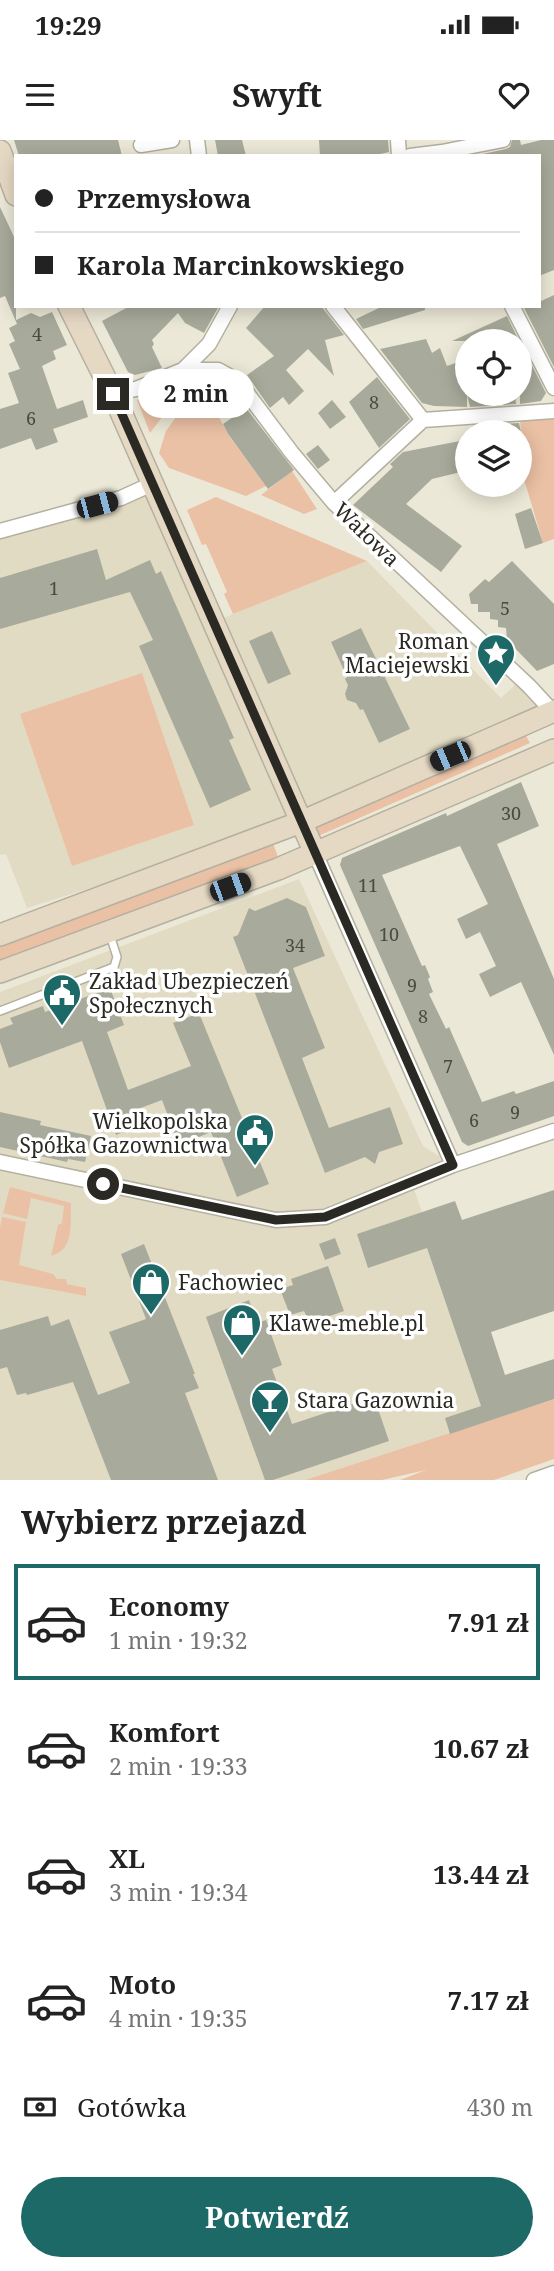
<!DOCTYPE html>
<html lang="pl">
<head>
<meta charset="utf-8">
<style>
  :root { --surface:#fff; --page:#f2f2f2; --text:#222; --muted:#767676; --line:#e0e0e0; --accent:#1c6967 }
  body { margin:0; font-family:"Noto Serif",serif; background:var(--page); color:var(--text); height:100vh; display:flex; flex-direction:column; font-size:26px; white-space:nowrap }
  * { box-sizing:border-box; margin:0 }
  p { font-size:23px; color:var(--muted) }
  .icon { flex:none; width:38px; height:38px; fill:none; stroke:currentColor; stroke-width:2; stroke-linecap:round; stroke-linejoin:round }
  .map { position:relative; height:1340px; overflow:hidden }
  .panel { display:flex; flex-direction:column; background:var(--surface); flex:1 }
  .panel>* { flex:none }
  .hud { position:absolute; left:14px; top:14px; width:527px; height:154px; border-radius:0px; box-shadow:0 4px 18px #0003; display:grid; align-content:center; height:154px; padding:0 21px; background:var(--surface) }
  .fabs { position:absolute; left:455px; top:189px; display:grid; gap:14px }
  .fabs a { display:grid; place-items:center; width:77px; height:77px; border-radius:50%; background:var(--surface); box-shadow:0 4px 18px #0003; font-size:35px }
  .end { position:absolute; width:32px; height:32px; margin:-16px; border:9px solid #2a2923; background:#fff; box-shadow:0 0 0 4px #fff }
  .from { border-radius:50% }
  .bubble { position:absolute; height:49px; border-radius:24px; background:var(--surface); box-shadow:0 4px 18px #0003; font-size:23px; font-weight:700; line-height:49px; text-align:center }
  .car { position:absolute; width:21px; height:42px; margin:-21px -10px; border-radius:9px; box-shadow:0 0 5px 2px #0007; background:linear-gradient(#222 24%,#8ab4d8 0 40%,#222 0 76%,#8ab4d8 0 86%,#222 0) }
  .hud b { display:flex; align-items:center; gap:24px; height:66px; font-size:26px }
  .hud b+b { border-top:2px solid var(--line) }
  .hud i { width:18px; height:18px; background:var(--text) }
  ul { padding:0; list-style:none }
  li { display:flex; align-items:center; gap:21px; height:116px; margin:0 14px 10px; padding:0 7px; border:4px solid transparent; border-radius:0px }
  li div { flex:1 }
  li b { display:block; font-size:26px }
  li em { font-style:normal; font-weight:700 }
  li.selected { border-color:var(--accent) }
  li>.icon { width:63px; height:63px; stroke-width:1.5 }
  h2 { padding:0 21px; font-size:32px; line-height:84px }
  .pay { display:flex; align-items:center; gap:18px; height:77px; padding:0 21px; font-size:26px }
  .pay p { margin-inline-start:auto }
  .button { display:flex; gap:14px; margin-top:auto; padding:14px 21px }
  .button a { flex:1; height:80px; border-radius:42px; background:var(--accent); color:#fff; font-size:28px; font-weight:700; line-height:80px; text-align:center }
  .status { display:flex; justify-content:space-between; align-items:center; height:49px; padding:0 35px; background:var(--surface); direction:ltr }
  .status svg { height:19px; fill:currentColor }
  header { display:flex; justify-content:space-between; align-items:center; height:91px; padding:0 21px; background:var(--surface); font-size:32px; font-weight:700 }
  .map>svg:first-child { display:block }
  .built { fill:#e2dbc4 }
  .green { fill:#ebc1a5 }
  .building { fill:#a8ab9b }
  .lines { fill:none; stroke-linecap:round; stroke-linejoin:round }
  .lane-casing { stroke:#b4b0a0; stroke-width:10 }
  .street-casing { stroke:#b4b0a0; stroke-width:17 }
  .secondary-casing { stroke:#b4b0a0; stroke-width:24 }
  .lane { stroke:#fff; stroke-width:7 }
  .street { stroke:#fff; stroke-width:14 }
  .secondary { stroke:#e6d9c4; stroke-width:21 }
  .route { stroke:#2a2923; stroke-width:9 }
  .labels { text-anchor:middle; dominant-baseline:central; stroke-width:7; stroke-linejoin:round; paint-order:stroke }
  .number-label { font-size:18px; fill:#4a4a41 }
  .street-label { font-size:21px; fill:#2a2923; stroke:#fff }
  .poi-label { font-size:21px; fill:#2a2923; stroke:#fff; text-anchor:start }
</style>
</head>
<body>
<div class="status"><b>19:29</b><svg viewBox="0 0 49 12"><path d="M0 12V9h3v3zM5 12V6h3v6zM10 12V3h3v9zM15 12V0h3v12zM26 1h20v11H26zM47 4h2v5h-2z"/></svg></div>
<header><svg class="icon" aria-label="menu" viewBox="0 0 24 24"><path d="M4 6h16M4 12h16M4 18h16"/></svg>Swyft<svg class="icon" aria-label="heart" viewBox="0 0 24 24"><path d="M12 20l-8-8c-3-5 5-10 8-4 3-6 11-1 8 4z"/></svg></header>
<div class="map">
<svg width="554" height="1340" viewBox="0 0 554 1340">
  <rect width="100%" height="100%" fill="#ece8d7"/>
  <!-- built -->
  <path class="built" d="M152,344L213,482L367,421L501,558L518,542L553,572L301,682L27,768L6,714L0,715V390Z
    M299,739L423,1006L453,1025L412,1043L422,1072L416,1075L486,1281L305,1340H0V852Z"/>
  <!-- green -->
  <path class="green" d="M202,241L208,245L214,268L229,296L266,346L246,356L169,328L159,313L166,291Z
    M185,247L150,293L137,260L139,259Z
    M554,271V399L543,403L521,329L520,308L523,307L519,272Z
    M292,331L317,369L304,374L261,355Z
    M216,357L367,421L233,474L224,454L227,452L206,404L202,405L187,370Z
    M142,533L194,685L72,726L20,574Z
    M515,576L530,603L316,697L305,670Z
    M273,703L279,720L0,823V804Z
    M10,1047L71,1063C70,1083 75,1110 51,1116L58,1085L62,1083L64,1066L31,1058L27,1079L3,1073Z
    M2,1077L26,1082L19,1125L53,1134L57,1139H66L67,1144L86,1148V1156L0,1140V1088Z
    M554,1259V1319L494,1340H400L426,1330L382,1340H305Z"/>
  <!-- building -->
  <path class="building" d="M14,0H118L122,16H19Z
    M215,0H242L246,16H218Z
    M319,0H388L389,12L372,16H320Z
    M512,0H520L521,5L541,0H554V130L539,136V16H473L506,9L510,7Z
    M0,67L16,101V180L31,173L40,177L52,172L67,205L53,211L56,219L42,226L57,269L83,260L88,277L53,289L58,302L36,310L31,298L0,309V269L19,263L8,233L20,229L9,204L15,201L9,188L17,184L5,156L0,158Z
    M554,155V227L524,168L539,166V162Z
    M130,166H219L204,193L185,183L178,173L152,200L154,204L152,207L162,228L135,235L128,232L102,181Z
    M265,166H321L344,195L325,200L334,236L308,209L286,230L304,251L289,265L283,257L270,268L247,235L274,216L246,188Z
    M383,166H425V170L363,189L356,179Z
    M507,176L519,201H452Z
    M426,199L432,213L440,208L447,226L467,219V267L434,266L422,263L380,209Z
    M520,202L546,253L541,261L520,264Z
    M377,237L410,279L379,308L349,262Z
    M467,254H515L516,264L470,267Z
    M332,260L346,277L330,289L318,273Z
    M246,268L294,330L268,349L228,294L223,284Z
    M519,283L521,292H473L472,286Z
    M460,301L465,331L432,339L406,364L462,406L441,432L353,365L393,327L390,324L403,312Z
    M318,305L330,320L318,329L306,314Z
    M531,368L543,403L525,409L515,374Z
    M97,409L106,440L150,420L156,434L161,431L234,598L229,600L251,650L210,668L139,506L153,500L130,452L0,489V438Z
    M512,421L554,464V524L537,531L507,500L506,488L498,487V480L490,479V472H478V464H471L469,454L485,439L489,442Z
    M361,488L410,589L379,603L363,569L360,570L356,563L347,560L345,554L348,545L345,539L347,537L331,502Z
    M272,491L291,534L268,544L249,501Z
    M521,642L539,686L497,704L554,839V915L521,842L490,857L479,834L496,826L480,792L466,799L457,779L488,764L460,706L382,735L422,826L425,825L430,837L428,839L433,852L429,854L446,889L449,887L482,962L514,951L516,954L554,941V976L468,1006L462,1002L340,725L342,718L446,673L447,676Z
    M287,758L306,767L325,816L293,828L325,908L302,918L329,988L390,967L403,1004L379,1012L375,1024L365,1017L325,1033L233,797L238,795L249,768L255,771Z
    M110,848L124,885L107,892L128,950L191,926L173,883L199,873L269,1044L237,1057L211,992L179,1005L162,960L130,972L136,987L116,995L82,901L9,928L0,902V889L13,884L10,878L43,866L45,872Z
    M0,972L41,981L40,985L91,996L85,1022L68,1019L67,1022L0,1007Z
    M554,1050V1171L491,1192L505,1235L554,1219V1259L450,1294L445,1278L481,1266L427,1108L368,1128L357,1094L455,1061L462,1080Z
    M335,1098L341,1114L325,1120L319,1104Z
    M144,1104L195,1234H193L199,1248L185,1253L218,1340H111L73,1242L27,1255L26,1253L17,1255L7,1227L0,1229V1190L48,1176L51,1186L69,1179L98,1255L130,1243L109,1192L146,1179L121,1114Z
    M328,1126L344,1171L310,1183L304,1171L290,1175L280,1149L293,1145L291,1139Z
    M249,1160L257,1183L266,1180L282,1225L272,1229L292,1284L374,1257L389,1301L273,1340H265L206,1177Z"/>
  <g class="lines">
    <defs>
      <path id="lane" d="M0,871L114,827L117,817L110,795"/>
      <path id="street" d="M197,0L199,16
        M398,0L399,16
        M141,5L172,0
        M410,16L442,12L503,0
        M333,166L423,280
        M512,166L554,248
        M183,230L209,204L230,166
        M113,254L136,249L183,230H218L238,241L292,313L334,363L529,546L553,572
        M334,363L423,280L554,271
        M0,391L121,358L152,344
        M315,713L453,1025
        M0,1022L276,1080L325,1077L453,1025L554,991
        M534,1340L554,1333"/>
      <path id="secondary" d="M0,11L16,55
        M69,166L113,254L315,713
        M0,795L301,682L554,571
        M0,832L278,729L554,610"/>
    </defs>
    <!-- lane casing -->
    <use href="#lane" class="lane-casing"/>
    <!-- street casing -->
    <use href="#street" class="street-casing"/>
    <!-- secondary casing -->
    <use href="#secondary" class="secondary-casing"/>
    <!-- lane -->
    <use href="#lane" class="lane"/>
    <!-- street -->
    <use href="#street" class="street"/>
    <!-- secondary -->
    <use href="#secondary" class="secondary"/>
  </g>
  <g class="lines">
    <!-- route -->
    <path class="route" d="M103,1044L276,1080L325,1077L453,1025L113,254"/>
  </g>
  <!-- icons -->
  <defs>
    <symbol id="sight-pin" viewBox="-11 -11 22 30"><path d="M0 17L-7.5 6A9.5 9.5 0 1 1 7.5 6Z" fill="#1c6967" stroke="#fff"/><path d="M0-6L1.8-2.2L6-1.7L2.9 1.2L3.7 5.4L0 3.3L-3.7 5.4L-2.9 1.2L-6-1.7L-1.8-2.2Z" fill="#fff"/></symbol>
    <symbol id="civic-pin" viewBox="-11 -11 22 30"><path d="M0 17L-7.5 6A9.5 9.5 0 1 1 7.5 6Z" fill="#1c6967" stroke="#fff"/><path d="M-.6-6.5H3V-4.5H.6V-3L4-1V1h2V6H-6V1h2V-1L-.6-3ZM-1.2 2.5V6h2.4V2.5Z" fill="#fff"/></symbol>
    <symbol id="shop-pin" viewBox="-11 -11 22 30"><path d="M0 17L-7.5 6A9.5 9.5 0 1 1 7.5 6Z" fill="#1c6967" stroke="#fff"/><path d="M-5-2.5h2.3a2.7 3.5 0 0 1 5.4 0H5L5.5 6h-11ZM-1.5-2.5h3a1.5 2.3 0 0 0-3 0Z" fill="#fff"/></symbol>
    <symbol id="bar-pin" viewBox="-11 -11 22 30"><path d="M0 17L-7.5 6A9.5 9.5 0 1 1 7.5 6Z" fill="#1c6967" stroke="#fff"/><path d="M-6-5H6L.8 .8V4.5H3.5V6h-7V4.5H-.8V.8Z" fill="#fff"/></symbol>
  </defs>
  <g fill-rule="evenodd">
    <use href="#sight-pin" x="474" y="491" width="44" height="60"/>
    <use href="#civic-pin" x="40" y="831" width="44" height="60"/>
    <use href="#civic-pin" x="233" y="971" width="44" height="60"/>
    <use href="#shop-pin" x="129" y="1120" width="44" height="60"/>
    <use href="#shop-pin" x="220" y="1161" width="44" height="60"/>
    <use href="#bar-pin" x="248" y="1238" width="44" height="60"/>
  </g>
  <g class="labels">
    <!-- number labels -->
    <g class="number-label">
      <text x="37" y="194">4</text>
      <text x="374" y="262">8</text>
      <text x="31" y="278">6</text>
      <text x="54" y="448">1</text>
      <text x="505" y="468">5</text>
      <text x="511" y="673">30</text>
      <text x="368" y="745">11</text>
      <text x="389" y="794">10</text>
      <text x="295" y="805">34</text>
      <text x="412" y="845">9</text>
      <text x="423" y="876">8</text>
      <text x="448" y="926">7</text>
      <text x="515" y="972">9</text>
      <text x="474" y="980">6</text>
    </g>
    <!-- street labels -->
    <g class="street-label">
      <text transform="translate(367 394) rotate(44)">Wałowa</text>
    </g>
    <!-- poi labels -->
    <g class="poi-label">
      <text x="469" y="501" text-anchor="end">Roman<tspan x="469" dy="24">Maciejewski</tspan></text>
      <text x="89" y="841">Zakład Ubezpieczeń<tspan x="89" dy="24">Społecznych</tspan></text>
      <text x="228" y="981" text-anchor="end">Wielkopolska<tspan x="228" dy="24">Spółka Gazownictwa</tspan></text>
      <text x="178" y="1142">Fachowiec</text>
      <text x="269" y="1183">Klawe-meble.pl</text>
      <text x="297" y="1260">Stara Gazownia</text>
    </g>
  </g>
</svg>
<div class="fabs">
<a><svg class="icon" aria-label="locate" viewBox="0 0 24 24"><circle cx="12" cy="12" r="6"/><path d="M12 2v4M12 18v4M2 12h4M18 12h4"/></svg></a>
<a><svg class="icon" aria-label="layers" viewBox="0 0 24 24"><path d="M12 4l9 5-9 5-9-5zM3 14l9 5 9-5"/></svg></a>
</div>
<i class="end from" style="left:103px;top:1044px"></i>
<i class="end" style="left:113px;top:254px"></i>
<div class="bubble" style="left:138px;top:229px;width:116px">2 min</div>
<i class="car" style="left:97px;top:365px;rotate:75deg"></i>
<i class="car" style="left:450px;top:616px;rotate:247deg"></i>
<i class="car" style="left:230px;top:747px;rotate:70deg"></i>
<div class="hud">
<b><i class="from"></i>Przemysłowa</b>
<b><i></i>Karola Marcinkowskiego</b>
</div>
</div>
<section class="panel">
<h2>Wybierz przejazd</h2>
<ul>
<li class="selected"><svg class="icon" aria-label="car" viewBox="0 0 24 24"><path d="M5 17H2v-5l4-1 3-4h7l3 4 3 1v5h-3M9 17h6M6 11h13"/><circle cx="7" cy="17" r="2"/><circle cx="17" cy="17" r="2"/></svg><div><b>Economy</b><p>1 min · 19:32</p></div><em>7.91 zł</em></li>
<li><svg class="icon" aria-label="car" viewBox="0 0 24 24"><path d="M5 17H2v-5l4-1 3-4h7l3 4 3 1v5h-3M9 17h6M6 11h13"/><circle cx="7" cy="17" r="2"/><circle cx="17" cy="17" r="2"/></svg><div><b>Komfort</b><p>2 min · 19:33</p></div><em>10.67 zł</em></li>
<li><svg class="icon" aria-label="car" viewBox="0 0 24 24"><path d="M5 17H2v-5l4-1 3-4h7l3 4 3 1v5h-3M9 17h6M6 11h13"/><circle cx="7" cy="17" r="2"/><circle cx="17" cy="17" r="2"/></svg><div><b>XL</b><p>3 min · 19:34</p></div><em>13.44 zł</em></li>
<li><svg class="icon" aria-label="car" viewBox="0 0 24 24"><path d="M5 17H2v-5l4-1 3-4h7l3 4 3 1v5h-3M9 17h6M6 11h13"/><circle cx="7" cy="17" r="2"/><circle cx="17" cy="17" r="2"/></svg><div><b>Moto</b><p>4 min · 19:35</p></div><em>7.17 zł</em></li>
</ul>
<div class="pay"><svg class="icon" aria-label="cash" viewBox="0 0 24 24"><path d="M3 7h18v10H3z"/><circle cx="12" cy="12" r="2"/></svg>Gotówka<p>430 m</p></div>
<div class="button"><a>Potwierdź</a></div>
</section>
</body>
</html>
